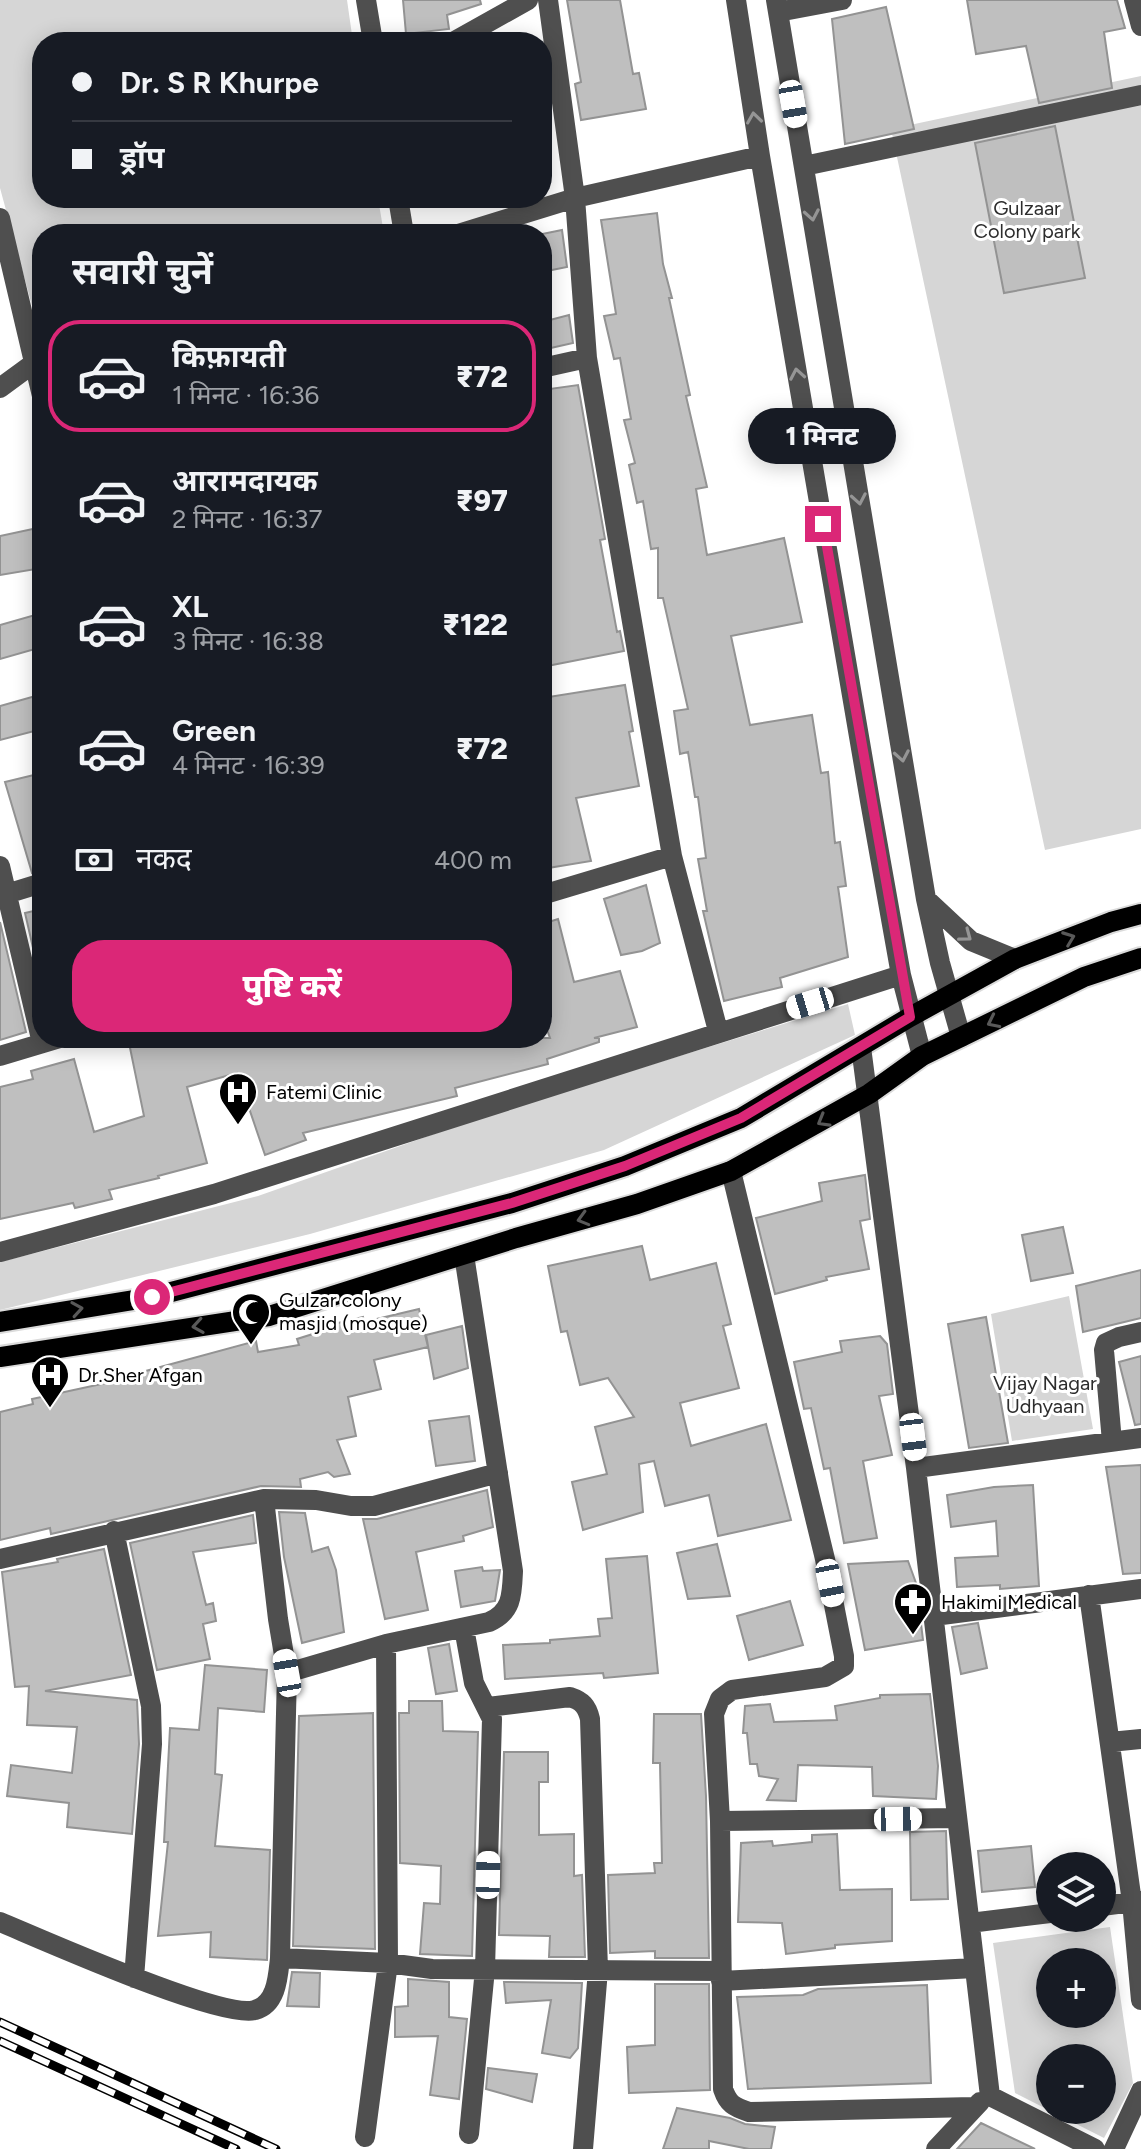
<!DOCTYPE html>
<html lang="hi">
<head>
<meta charset="utf-8">
<style>
  :root { --surface:#171b24; --page:#242831; --text:#f1f3f6; --muted:#9ea1a6; --line:#363941; --accent:#db2777 }
  body { margin:0; font-family:Figtree,"Noto Sans Devanagari",sans-serif; background:var(--page); color:var(--text); height:100vh; display:flex; flex-direction:column; font-size:30px; white-space:nowrap }
  * { box-sizing:border-box; margin:0 }
  p { font-size:26px; color:var(--muted) }
  .icon { flex:none; width:44px; height:44px; fill:none; stroke:currentColor; stroke-width:2; stroke-linecap:round; stroke-linejoin:round }
  .map { position:relative; flex:1; overflow:hidden }
  .side { position:absolute; left:32px; top:224px; width:520px; height:824px; display:flex; flex-direction:column; background:var(--surface); border-radius:32px; box-shadow:0 4px 20px #0003 }
  .side>* { flex:none }
  .top-card { position:absolute; left:32px; top:32px; width:520px; height:176px; border-radius:32px; box-shadow:0 4px 20px #0003; display:grid; align-content:center; height:176px; padding:0 40px; background:var(--surface) }
  .controls { position:absolute; left:1036px; top:1852px; display:grid; gap:16px }
  .controls a { display:grid; place-items:center; width:80px; height:80px; border-radius:50%; background:var(--surface); box-shadow:0 4px 20px #0003; font-size:40px }
  .end { position:absolute; width:36px; height:36px; margin:-18px; border:10px solid #db2777; background:#fff; box-shadow:0 0 0 4px #fff }
  .from { border-radius:50% }
  .bubble { position:absolute; height:56px; border-radius:28px; background:var(--surface); box-shadow:0 4px 20px #0003; font-size:26px; font-weight:800; line-height:56px; text-align:center }
  .car { position:absolute; width:24px; height:48px; margin:-24px -12px; border-radius:10px; box-shadow:0 0 6px 2px #0007; background:linear-gradient(#fff 24%,#345 0 40%,#fff 0 76%,#345 0 86%,#fff 0) }
  .top-card b { display:flex; align-items:center; gap:28px; height:76px; font-size:30px }
  .top-card b+b { border-top:2px solid var(--line) }
  .top-card i { width:20px; height:20px; background:var(--text) }
  ul { padding:0; list-style:none }
  li { display:flex; align-items:center; gap:24px; height:112px; margin:0 16px 12px; padding:0 24px; border:4px solid transparent; border-radius:32px }
  li div { flex:1 }
  li b { display:block; font-size:30px }
  li em { font-style:normal; font-weight:800 }
  li.active { border-color:var(--accent) }
  li>.icon { width:72px; height:72px; stroke-width:1.5 }
  h2 { padding:0 40px; font-size:36px; line-height:96px }
  .pay { display:flex; align-items:center; gap:20px; height:88px; padding:0 40px; font-size:30px }
  .pay p { margin-inline-start:auto }
  .button { display:flex; gap:16px; margin-top:auto; padding:16px 40px }
  .button a { flex:1; height:92px; border-radius:32px; background:var(--accent); color:#fff; font-size:32px; font-weight:800; line-height:92px; text-align:center }
  .map>svg:first-child { display:block }
  .green { fill:#d6d6d6; fill-rule:evenodd }
  .building { fill:#bfbfbf; stroke:#939393; stroke-width:2 }
  .lines { fill:none; stroke-linecap:round; stroke-linejoin:round }
  .major-casing { stroke:#dbdbdb; stroke-width:24 }
  .minor { stroke:#4f4f4f; stroke-width:20 }
  .major { stroke:#000; stroke-width:20 }
  .rail-casing { stroke:#000; stroke-width:9 }
  .rail { stroke:#fff; stroke-width:6; stroke-dasharray:18; stroke-linecap:butt }
  .oneway { stroke:#959595 }
  .oneway2 { stroke:#595959 }
  .route { stroke:#db2777; stroke-width:10 }
  .labels { text-anchor:middle; dominant-baseline:central; stroke-width:6; stroke-linejoin:round; paint-order:stroke }
  .park-label { font-size:20px; fill:#2d2d2d; stroke:#fff }
  .poi-label { font-size:20px; fill:#000; stroke:#fff; text-anchor:start }
</style>
</head>
<body>
<div class="map">
<svg width="1141" height="2149" viewBox="0 0 1141 2149">
  <rect width="100%" height="100%" fill="#fff"/>
  <!-- green -->
  <path class="green" d="M0,0H347L353,42H42V198H378L384,234H42V323L37,324L0,188Z
    M1141,76V829L1045,850L891,129Z
    M848,1004L855,1035L604,1150L310,1234L0,1310V1262L258,1196L491,1114Z
    M1069,1296L1093,1429L1012,1441L991,1314Z
    M1110,1927L1133,2083L1104,2138L1015,2093L993,1943ZM1102,1962V2014H1050V1962ZM1102,2058V2110H1050V2058Z"/>
  <!-- building -->
  <path class="building" d="M403,0H480L481,4L447,15L449,29L406,34Z
    M567,0H620L633,74L639,73L646,109L581,120L575,84L581,82Z
    M967,0H1117L1125,28L1104,32L1112,88L1039,103L1026,46L976,54Z
    M886,7L914,129L845,144L832,19Z
    M1055,126L1085,278L1004,293L975,143Z
    M657,213L663,264L672,298H669L690,395L686,396L707,487L696,489L707,555L784,538L802,622L731,636L750,725L812,715L821,773L828,772L835,843L840,842L846,886L838,887L848,957L780,978L782,987L724,1001L703,911H707L698,859L706,858L698,797H695L688,752L680,754L674,711L688,709L663,598H658V548L651,549L643,501L637,503L629,465L635,463L624,420L631,419L620,358L614,359L604,316L616,314L601,220Z
    M562,230L567,267L542,272V234Z
    M569,315L573,343L542,350V322Z
    M578,385L605,539L600,540L617,632L620,631L624,651L542,667V390Z
    M42,527V568L0,575V536Z
    M42,613V647L0,659V625Z
    M625,685L633,731L629,732L639,786L576,798L591,861L542,869V698Z
    M39,695L42,707V729L0,740V706Z
    M42,773V870L32,873L5,782Z
    M646,885L660,943L642,951L621,955L604,899Z
    M42,909V987L25,913Z
    M558,919L574,982L620,971L637,1027L594,1038H599V1042L547,1059L548,1064L455,1088L457,1096L303,1133L306,1140L265,1155L237,1073L187,1087L207,1163L158,1176L159,1178L109,1190L112,1199L75,1208L73,1203L0,1219V1087L33,1079L31,1071L74,1059L94,1132L144,1116L128,1038H550L542,1016V924Z
    M0,922L26,1032L0,1040Z
    M865,1175L870,1219L860,1221L869,1269L826,1277L827,1280L775,1294L756,1218L822,1201L819,1183Z
    M1063,1227L1073,1273L1031,1281L1022,1235Z
    M642,1246L650,1280L716,1263L731,1324L723,1326L739,1388L680,1403L691,1446L766,1424L791,1520L718,1536L709,1495L665,1506L654,1461L639,1464L643,1512L583,1530L572,1482L607,1474L595,1427L634,1417L608,1378L580,1385L567,1331L561,1332L548,1266Z
    M1141,1270V1318L1083,1332L1076,1286Z
    M419,1309L428,1347L374,1360L381,1389L348,1397L356,1436L337,1440L350,1474L334,1477L328,1472L300,1479L301,1487L261,1486L51,1534L50,1528L0,1540V1412L33,1404L32,1399L143,1375L142,1372L256,1341L258,1352L299,1345L297,1339L335,1327L334,1324L363,1317L364,1322Z
    M986,1317L1008,1443L969,1448L948,1324Z
    M462,1326L468,1368L434,1379L426,1335Z
    M880,1336L887,1344L893,1394L879,1396L892,1455L863,1461L877,1538L844,1543L830,1468L824,1469L811,1408L804,1409L794,1362L842,1352L840,1341Z
    M1141,1356V1424L1135,1425L1119,1362Z
    M469,1416L475,1461L436,1466L429,1421Z
    M1141,1465V1573L1123,1574L1106,1467Z
    M1033,1485L1039,1586L1000,1589V1585L957,1587L955,1558L998,1556L996,1521L951,1527L947,1495L994,1487Z
    M487,1490L493,1527L463,1536L464,1541L416,1552L428,1610L385,1619L363,1519H377Z
    M279,1512L305,1513L312,1552L328,1547L336,1570L344,1632L302,1643L284,1557Z
    M253,1515L256,1543L193,1552L206,1605L213,1603L216,1621L203,1624L210,1659L157,1670L130,1543Z
    M717,1544L730,1596L688,1599L677,1553Z
    M104,1549L131,1675L45,1691L137,1700L139,1744L132,1834L67,1827L69,1803L7,1796L11,1765L72,1773L77,1727L27,1725L29,1686L15,1687L2,1572L58,1562L57,1559Z
    M647,1556L658,1673L604,1678L603,1673L505,1679L503,1645L550,1643V1640L600,1636L598,1619L612,1618L606,1559Z
    M908,1561L916,1583L923,1640L865,1650L848,1564Z
    M482,1567L483,1571L500,1570L495,1601L461,1607L455,1571Z
    M790,1601L803,1645L749,1660L737,1616Z
    M978,1623L987,1668L961,1674L952,1627Z
    M449,1644L457,1691L436,1694L428,1648Z
    M205,1665L267,1670L264,1712L218,1708L215,1774L222,1775L215,1846L270,1850L267,1960L210,1957L211,1932L158,1936L168,1842H164L170,1728L199,1730Z
    M930,1694L938,1766L936,1799L873,1796L872,1767L798,1765L796,1801L767,1800L778,1779L759,1776L757,1764H750L747,1733H743L745,1706L770,1704L774,1722L837,1720L835,1706L880,1698V1695Z
    M409,1701H442L443,1731L478,1732L472,1956L420,1954L424,1903L440,1904L441,1866L400,1863L399,1713H409Z
    M373,1713L375,1949L293,1946L299,1716Z
    M654,1714H701L706,1796L709,1958H655V1951L610,1953L608,1875L655,1873L654,1863H662L660,1763H653Z
    M504,1752H548V1782H539V1835L574,1834V1876L582,1875L585,1957H549L550,1936L499,1935Z
    M946,1831L948,1899L911,1900L910,1832Z
    M837,1834L840,1890L892,1889V1941L835,1945V1948L786,1954L782,1923L738,1922L741,1843L772,1841L773,1846L812,1842V1835Z
    M1031,1846L1035,1887L982,1892L978,1851Z
    M292,1972L320,1973L319,2007L287,2006Z
    M408,1979L449,1982V2017L467,2019L459,2099L430,2095L438,2036L395,2037V2007L408,2006Z
    M504,1982L582,1983L578,2048L570,2058L542,2053L551,2000L506,2003Z
    M655,1984H709L710,2090L629,2093L627,2047L655,2045Z
    M927,1985L931,2083L748,2089L737,1997L803,1995L818,1989Z
    M488,2068L537,2074L532,2102L486,2089Z
    M677,2108L730,2118L745,2124L775,2127L771,2149H749L709,2141V2149H663Z
    M981,2123L1035,2149H957Z"/>
  <g class="lines">
    <defs>
      <path id="major" d="M0,1322L152,1297L512,1203L625,1166L741,1118L910,1017L1015,959L1111,922L1141,914
        M0,1357L269,1316L516,1238L637,1204L731,1171L869,1094L922,1056L1084,977L1141,958"/>
    </defs>
    <!-- major casing -->
    <use href="#major" class="major-casing"/>
    <!-- minor -->
    <path class="minor" d="M366,0L373,42
      M548,0L575,198L587,358L672,856L718,1031
      M736,0L760,156L870,801L901,975L922,1056
      M776,0L926,899L940,963L961,1037
      M1134,0L1141,26
      M778,12L842,0
      M453,42L528,0
      M804,166L1141,95
      M398,198L404,234
      M0,218L42,396
      M458,234L575,198L760,156
      M542,368L587,358
      M0,388L34,363
      M0,866L42,1043
      M542,895L672,856
      M0,896L42,883
      M926,899L971,941L1015,959
      M861,1047L916,1468L990,2096
      M0,1056L60,1038
      M731,1171L825,1559L844,1656V1666L825,1677L732,1690L720,1699L714,1714L720,1821L723,2089C728,2104 734,2107 749,2112L973,2107
      M0,1252L214,1194L901,975
      M1112,1442L1104,1350L1106,1343L1119,1337L1141,1332
      M916,1468L1141,1438
      M114,1531L151,1706L152,1744L134,1978
      M0,1559L264,1499L316,1500L351,1506H374L498,1473
      M1089,1595L1132,1902L1141,2000
      M934,1616L1141,1589
      M464,1628L474,1683L492,1719L485,1969L469,2134
      M287,1673L386,1644L489,1622C512,1612 512,1595 513,1571L464,1255
      M488,1707L570,1697C582,1701 587,1706 590,1719L598,1970L583,2149
      M1110,1742L1141,1739
      M720,1821L957,1818
      M1102,1906L1141,1901
      M0,1922C41,1939 222,2020 255,2010C277,2004 278,1976 280,1958L287,1673L278,1619L264,1499
      M970,1923L1050,1913
      M280,1958L388,1963L432,1969L721,1971
      M721,1981L975,1968
      M990,2096L1095,2149
      M365,2137L388,1963L386,1644
      M936,2149L980,2102
      M1114,2149L1141,2091"/>
    <!-- major -->
    <use href="#major" class="major"/>
    <defs>
      <path id="rail" d="M0,2022L276,2149
        M0,2041L236,2149"/>
    </defs>
    <!-- rail casing -->
    <use href="#rail" class="rail-casing"/>
    <!-- rail -->
    <use href="#rail" class="rail"/>
  </g>
  <!-- one-way arrows -->
  <defs><path id="oneway-chevron" d="M-2-3.5L2.5 0L-2 3.5" fill="none" stroke-width="1.6" stroke-linecap="round" stroke-linejoin="round" transform="scale(2)"/></defs>
  <g class="oneway">
    <use href="#oneway-chevron" transform="translate(754 118) rotate(-98)"/>
    <use href="#oneway-chevron" transform="translate(812 215) rotate(80)"/>
    <use href="#oneway-chevron" transform="translate(797 374) rotate(-100)"/>
    <use href="#oneway-chevron" transform="translate(859 499) rotate(80)"/>
    <use href="#oneway-chevron" transform="translate(902 756) rotate(80)"/>
    <use href="#oneway-chevron" transform="translate(966 936) rotate(37)"/>
  </g>
  <g class="oneway2">
    <use href="#oneway-chevron" transform="translate(1069 938) rotate(-21)"/>
    <use href="#oneway-chevron" transform="translate(993 1022) rotate(154)"/>
    <use href="#oneway-chevron" transform="translate(823 1121) rotate(150)"/>
    <use href="#oneway-chevron" transform="translate(583 1219) rotate(164)"/>
    <use href="#oneway-chevron" transform="translate(77 1309) rotate(-9)"/>
    <use href="#oneway-chevron" transform="translate(198 1326) rotate(171)"/>
  </g>
  <g class="lines">
    <!-- route -->
    <path class="route" d="M152,1297L512,1203L625,1166L741,1118L910,1017L823,524"/>
  </g>
  <!-- icons -->
  <defs>
    <symbol id="hospital-pin" viewBox="-11 -11 22 30"><path d="M0 17L-7.5 6A9.5 9.5 0 1 1 7.5 6Z" fill="#000" stroke="#fff"/><path d="M-5-5h3v3.5h4V-5h3V5h-3V1.5h-4V5h-3Z" fill="#fff"/></symbol>
    <symbol id="mosque-pin" viewBox="-11 -11 22 30"><path d="M0 17L-7.5 6A9.5 9.5 0 1 1 7.5 6Z" fill="#000" stroke="#fff"/><path d="M3.5-4.9A6 6 0 1 0 3.5 4.9A5 5 0 1 1 3.5-4.9Z" fill="#fff"/></symbol>
    <symbol id="pharmacy-pin" viewBox="-11 -11 22 30"><path d="M0 17L-7.5 6A9.5 9.5 0 1 1 7.5 6Z" fill="#000" stroke="#fff"/><path d="M-2-6h4v4h4v4h-4v4h-4v-4h-4v-4h4Z" fill="#fff"/></symbol>
  </defs>
  <g fill-rule="evenodd">
    <use href="#hospital-pin" x="216" y="1070" width="44" height="60"/>
    <use href="#mosque-pin" x="229" y="1290" width="44" height="60"/>
    <use href="#hospital-pin" x="28" y="1353" width="44" height="60"/>
    <use href="#pharmacy-pin" x="891" y="1580" width="44" height="60"/>
  </g>
  <g class="labels">
    <!-- park labels -->
    <g class="park-label">
      <text x="1027" y="208">Gulzaar<tspan x="1027" dy="23">Colony park</tspan></text>
      <text x="1045" y="1383">Vijay Nagar<tspan x="1045" dy="23">Udhyaan</tspan></text>
    </g>
    <!-- poi labels -->
    <g class="poi-label">
      <text x="266" y="1092">Fatemi Clinic</text>
      <text x="279" y="1300">Gulzar colony<tspan x="279" dy="23">masjid (mosque)</tspan></text>
      <text x="78" y="1375">Dr.Sher Afgan</text>
      <text x="941" y="1602">Hakimi Medical</text>
    </g>
  </g>
</svg>
<div class="controls">
<a><svg class="icon" aria-label="layers" viewBox="0 0 24 24"><path d="M12 4l9 5-9 5-9-5zM3 14l9 5 9-5"/></svg></a>
<a>+</a>
<a>−</a>
</div>
<i class="end from" style="left:152px;top:1297px"></i>
<i class="end" style="left:823px;top:524px"></i>
<div class="bubble" style="left:748px;top:408px;width:148px">1 मिनट</div>
<i class="car" style="left:793px;top:104px;rotate:170deg"></i>
<i class="car" style="left:810px;top:1003px;rotate:253deg"></i>
<i class="car" style="left:913px;top:1437px;rotate:173deg"></i>
<i class="car" style="left:830px;top:1583px;rotate:169deg"></i>
<i class="car" style="left:287px;top:1673px;rotate:350deg"></i>
<i class="car" style="left:898px;top:1819px;rotate:89deg"></i>
<i class="car" style="left:488px;top:1875px;rotate:1deg"></i>
<div class="top-card">
<b><i class="from"></i>Dr. S R Khurpe</b>
<b><i></i>ड्रॉप</b>
</div>
<section class="side">
<h2>सवारी चुनें</h2>
<ul>
<li class="active"><svg class="icon" aria-label="car" viewBox="0 0 24 24"><path d="M5 17H2v-5l4-1 3-4h7l3 4 3 1v5h-3M9 17h6M6 11h13"/><circle cx="7" cy="17" r="2"/><circle cx="17" cy="17" r="2"/></svg><div><b>किफ़ायती</b><p>1 मिनट · 16:36</p></div><em>₹72</em></li>
<li><svg class="icon" aria-label="car" viewBox="0 0 24 24"><path d="M5 17H2v-5l4-1 3-4h7l3 4 3 1v5h-3M9 17h6M6 11h13"/><circle cx="7" cy="17" r="2"/><circle cx="17" cy="17" r="2"/></svg><div><b>आरामदायक</b><p>2 मिनट · 16:37</p></div><em>₹97</em></li>
<li><svg class="icon" aria-label="car" viewBox="0 0 24 24"><path d="M5 17H2v-5l4-1 3-4h7l3 4 3 1v5h-3M9 17h6M6 11h13"/><circle cx="7" cy="17" r="2"/><circle cx="17" cy="17" r="2"/></svg><div><b>XL</b><p>3 मिनट · 16:38</p></div><em>₹122</em></li>
<li><svg class="icon" aria-label="car" viewBox="0 0 24 24"><path d="M5 17H2v-5l4-1 3-4h7l3 4 3 1v5h-3M9 17h6M6 11h13"/><circle cx="7" cy="17" r="2"/><circle cx="17" cy="17" r="2"/></svg><div><b>Green</b><p>4 मिनट · 16:39</p></div><em>₹72</em></li>
</ul>
<div class="pay"><svg class="icon" aria-label="cash" viewBox="0 0 24 24"><path d="M3 7h18v10H3z"/><circle cx="12" cy="12" r="2"/></svg>नकद<p>400 m</p></div>
<div class="button"><a>पुष्टि करें</a></div>
</section>
</div>
</body>
</html>
